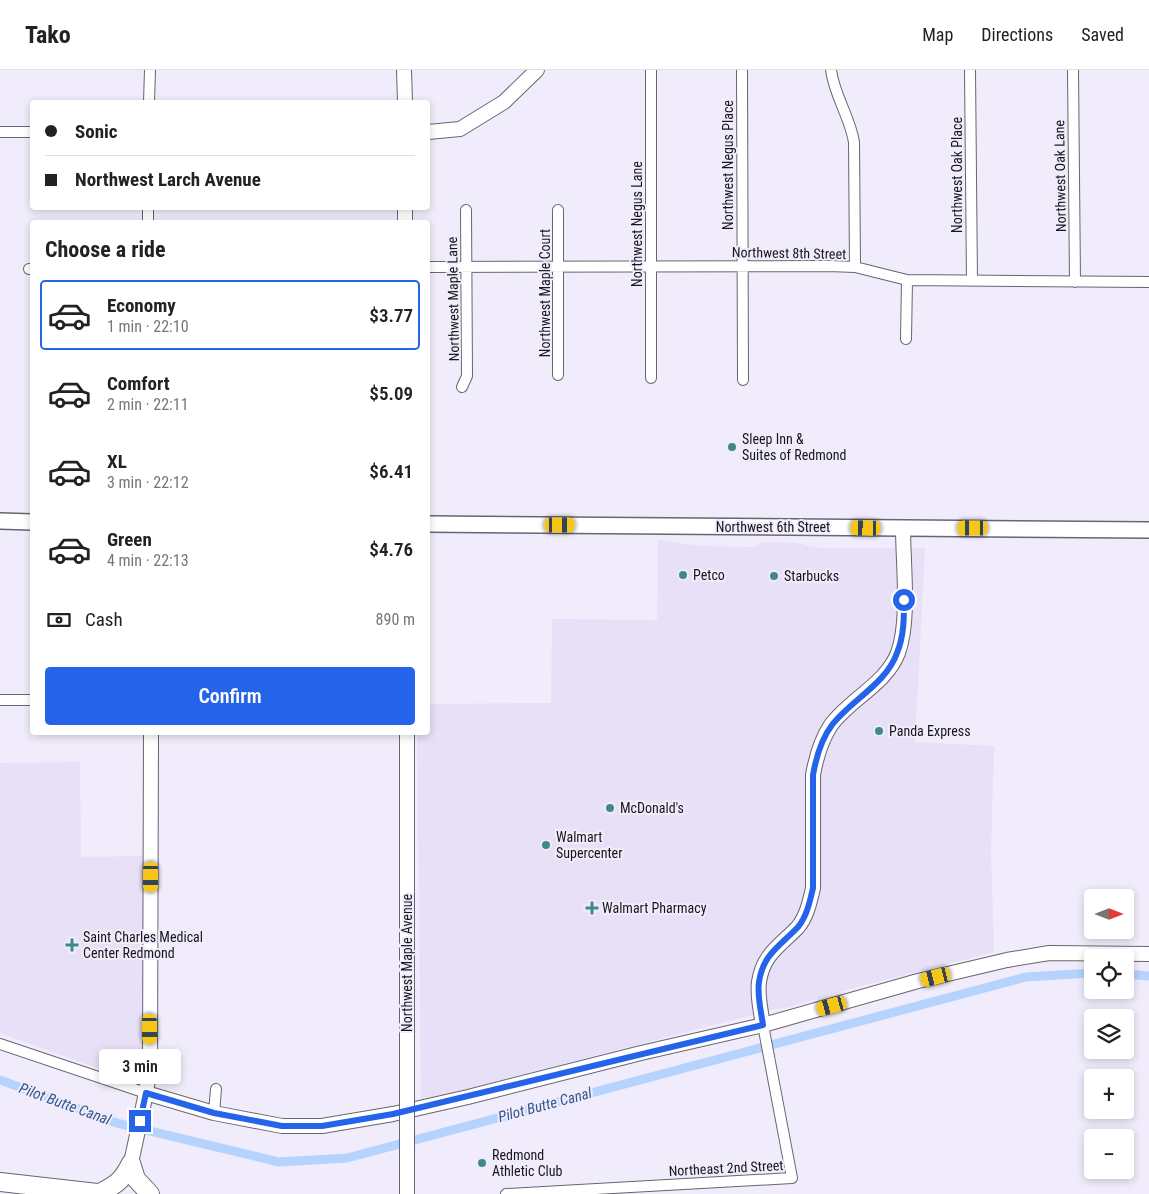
<!DOCTYPE html>
<html lang="en">
<head>
<meta charset="utf-8">
<style>
  :root { --surface:#fff; --page:#f6f6f6; --text:#222; --muted:#767676; --line:#e0e0e0; --accent:#2563eb }
  body { margin:0; font-family:"Roboto Condensed",sans-serif; background:var(--page); color:var(--text); height:100vh; display:flex; flex-direction:column; font-size:19px; white-space:nowrap }
  * { box-sizing:border-box; margin:0 }
  p { font-size:16px; color:var(--muted) }
  .icon { flex:none; width:28px; height:28px; fill:none; stroke:currentColor; stroke-width:2; stroke-linecap:round; stroke-linejoin:round }
  .map { position:relative; flex:1; overflow:hidden }
  .sheet { position:absolute; left:30px; top:150px; width:400px; height:515px; display:flex; flex-direction:column; background:var(--surface); border-radius:5px; box-shadow:0 2px 8px #0003 }
  .sheet>* { flex:none }
  .hud { position:absolute; left:30px; top:30px; width:400px; height:110px; border-radius:5px; box-shadow:0 2px 8px #0003; display:grid; align-content:center; height:110px; padding:0 15px; background:var(--surface) }
  .needle { width:32px; rotate:90deg }
  .tools { position:absolute; left:1084px; top:819px; display:grid; gap:10px }
  .tools a { display:grid; place-items:center; width:50px; height:50px; border-radius:5px; background:var(--surface); box-shadow:0 2px 8px #0003; font-size:25px }
  .end { position:absolute; width:22px; height:22px; margin:-11px; border:6px solid #2563eb; background:#fff; box-shadow:0 0 0 2px #fff }
  .from { border-radius:50% }
  .bubble { position:absolute; height:35px; border-radius:5px; background:var(--surface); box-shadow:0 2px 8px #0003; font-size:16px; font-weight:600; line-height:35px; text-align:center }
  .car { position:absolute; width:15px; height:30px; margin:-15px -8px; border-radius:6px; box-shadow:0 0 4px 1px #0007; background:linear-gradient(#f5c518 24%,#345 0 40%,#f5c518 0 76%,#345 0 86%,#f5c518 0) }
  .hud b { display:flex; align-items:center; gap:18px; height:48px; font-size:19px }
  .hud b+b { border-top:1px solid var(--line) }
  .hud i { width:12px; height:12px; background:var(--text) }
  ul { padding:0; list-style:none }
  li { display:flex; align-items:center; gap:15px; height:70px; margin:0 10px 8px; padding:0 5px; border:2px solid transparent; border-radius:5px }
  li div { flex:1 }
  li b { display:block; font-size:19px }
  li em { font-style:normal; font-weight:600 }
  li.on { border-color:var(--accent) }
  li>.icon { width:45px; height:45px; stroke-width:1.5 }
  h2 { padding:0 15px; font-size:22px; line-height:60px }
  .pay { display:flex; align-items:center; gap:12px; height:55px; padding:0 15px; font-size:19px }
  .pay p { margin-inline-start:auto }
  .cta { display:flex; gap:10px; margin-top:auto; padding:10px 15px }
  .cta a { flex:1; height:58px; border-radius:5px; background:var(--accent); color:#fff; font-size:20px; font-weight:600; line-height:58px; text-align:center }
  header { display:flex; align-items:center; gap:30px; box-sizing:border-box; height:70px; padding:0 25px; background:var(--surface); border-bottom:1px solid var(--line) }
  header strong { font-size:24px }
  nav { display:flex; gap:28px; margin-inline-start:auto; font-size:18px }
  .map>svg:first-child { display:block }
  .built { fill:#e7e0f6 }
  .lines { fill:none; stroke-linecap:round; stroke-linejoin:round }
  .canal { stroke:#b6d3fd; stroke-width:9 }
  .street-casing { stroke:#686471; stroke-width:12 }
  .secondary-casing { stroke:#686471; stroke-width:16 }
  .primary-casing { stroke:#686471; stroke-width:18 }
  .highway-casing { stroke:#686471; stroke-width:20 }
  .street { stroke:#fff; stroke-width:10 }
  .secondary { stroke:#fff; stroke-width:14 }
  .primary { stroke:#fff; stroke-width:15 }
  .highway { stroke:#fff; stroke-width:18 }
  .secondary-bridge-casing { stroke:#686471; stroke-width:16; stroke-linecap:butt }
  .secondary-bridge { stroke:#fff; stroke-width:14 }
  .route { stroke:#2563eb; stroke-width:6 }
  .poi-dot { fill:#408989; stroke:#f1ecfb; stroke-width:2 }
  .labels { text-anchor:middle; dominant-baseline:central; stroke-width:4; stroke-linejoin:round; paint-order:stroke }
  .street-label { font-size:14px; fill:#17151a; stroke:#f1ecfb }
  .poi-label { font-size:14px; fill:#17151a; stroke:#f1ecfb; text-anchor:start }
  .water-label { font-size:15px; font-style:italic; fill:#33578c; stroke:#f1ecfb }
</style>
</head>
<body>
<header>
<strong>Tako</strong>
<nav><a>Map</a><a>Directions</a><a>Saved</a></nav>
</header>
<div class="map">
<svg width="1149" height="1124" viewBox="0 0 1149 1124">
  <rect width="100%" height="100%" fill="#f1ecfb"/>
  <!-- built -->
  <path class="built" d="M658,470L699,476L754,477L761,472L797,473L818,478H925L915,672L994,676L991,783L994,882L857,917L789,937L771,940L421,1031L417,663L428,662V636L435,634L551,633L552,549L657,550Z
    M80,692L81,787L143,786L144,984L142,997L139,1003L130,1008H124L0,963V693Z"/>
  <g class="lines">
    <!-- canal -->
    <path class="canal" d="M1125,904L1149,906
      M0,1010L117,1053L279,1092L347,1088L1026,907L1092,903"/>
    <defs>
      <path id="street" d="M651,0V308
        M742,0L743,310
        M831,0C834,25 850,47 854,72L855,197
        M970,0L972,211
        M1073,0L1075,212
        M149,32L150,0
        M0,62H32
        M148,152V138
        M428,197L829,196L855,197L907,210L1149,212
        M29,199H32
        M906,269L907,210
        M558,305V140
        M462,317L467,306L466,140
        M0,630H32
        M0,974L146,1023
        M214,1043L216,1019
        M506,1124L792,1108L763,955"/>
      <path id="secondary" d="M404,0L405,32
        M428,62L460,59L504,32L537,0
        M405,138V152
        M407,662V1014
        M763,955C761,941 757,926 759,912C763,884 780,876 798,857C807,846 810,831 813,818V705C816,688 821,670 831,655C850,629 886,614 898,583C910,550 903,494 903,458
        M146,1023L214,1043L282,1056H322L393,1044L468,1027L641,983L763,955L918,911L1007,890L1049,883L1149,884
        M131,1093L146,1023L150,995L151,662"/>
      <path id="primary" d="M0,451L32,452
        M428,454L1149,460"/>
      <path id="highway" d="M131,1093L136,1109L150,1124
        M0,1112L106,1124
        M100,1123C117,1114 122,1111 131,1093"/>
    </defs>
    <!-- street casing -->
    <use href="#street" class="street-casing"/>
    <!-- secondary casing -->
    <use href="#secondary" class="secondary-casing"/>
    <!-- primary casing -->
    <use href="#primary" class="primary-casing"/>
    <!-- highway casing -->
    <use href="#highway" class="highway-casing"/>
    <!-- street -->
    <use href="#street" class="street"/>
    <!-- secondary -->
    <use href="#secondary" class="secondary"/>
    <!-- primary -->
    <use href="#primary" class="primary"/>
    <!-- highway -->
    <use href="#highway" class="highway"/>
    <defs>
      <path id="secondary-bridge" d="M407,1014V1124"/>
    </defs>
    <!-- secondary-bridge casing -->
    <use href="#secondary-bridge" class="secondary-bridge-casing"/>
    <!-- secondary-bridge -->
    <use href="#secondary-bridge" class="secondary-bridge"/>
  </g>
  <g class="lines">
    <!-- route -->
    <path class="route" d="M140,1051L146,1023L214,1043L282,1056H322L393,1044L763,955C761,941 757,926 759,912C763,884 780,876 798,857C807,846 810,831 813,818V705C816,688 822,668 832,655C851,630 886,614 897,583C904,566 904,548 904,530"/>
  </g>
  <!-- markers -->
  <g class="poi-dot">
    <circle cx="732" cy="377" r="5"/>
    <circle cx="683" cy="505" r="5"/>
    <circle cx="774" cy="506" r="5"/>
    <circle cx="879" cy="661" r="5"/>
    <circle cx="610" cy="738" r="5"/>
    <circle cx="546" cy="775" r="5"/>
    <path d="M589.5 830.5h5v5h5v5h-5v5h-5v-5h-5v-5h5z"/>
    <path d="M69.5 867.5h5v5h5v5h-5v5h-5v-5h-5v-5h5z"/>
    <circle cx="482" cy="1093" r="5"/>
  </g>
  <g class="labels">
    <!-- street labels -->
    <g class="street-label">
      <text transform="translate(728 95) rotate(-90)">Northwest Negus Place</text>
      <text transform="translate(957 105) rotate(-90)">Northwest Oak Place</text>
      <text transform="translate(1060 106) rotate(-91)">Northwest Oak Lane</text>
      <text transform="translate(637 154) rotate(-90)">Northwest Negus Lane</text>
      <text transform="translate(789 183) rotate(1)">Northwest 8th Street</text>
      <text transform="translate(545 223) rotate(-90)">Northwest Maple Court</text>
      <text transform="translate(453 229) rotate(-91)">Northwest Maple Lane</text>
      <text x="773" y="457">Northwest 6th Street</text>
      <text transform="translate(407 893) rotate(-90)">Northwest Maple Avenue</text>
      <text transform="translate(726 1098) rotate(-3)">Northeast 2nd Street</text>
    </g>
    <!-- poi labels -->
    <g class="poi-label">
      <text x="742" y="369">Sleep Inn &amp;<tspan x="742" dy="16">Suites of Redmond</tspan></text>
      <text x="693" y="505">Petco</text>
      <text x="784" y="506">Starbucks</text>
      <text x="889" y="661">Panda Express</text>
      <text x="620" y="738">McDonald's</text>
      <text x="556" y="767">Walmart<tspan x="556" dy="16">Supercenter</tspan></text>
      <text x="602" y="838">Walmart Pharmacy</text>
      <text x="83" y="867">Saint Charles Medical<tspan x="83" dy="16">Center Redmond</tspan></text>
      <text x="492" y="1085">Redmond<tspan x="492" dy="16">Athletic Club</tspan></text>
    </g>
    <!-- water labels -->
    <g class="water-label">
      <text transform="translate(65 1034) rotate(20)">Pilot Butte Canal</text>
      <text transform="translate(545 1035) rotate(-15)">Pilot Butte Canal</text>
    </g>
  </g>
</svg>
<div class="tools">
<a><svg class="needle" viewBox="-14 -14 28 28"><path d="M0-13l5 13h-10z" fill="#e53935"/><path d="M0 13l5-13h-10z" fill="#767676"/></svg></a>
<a><svg class="icon" aria-label="locate" viewBox="0 0 24 24"><circle cx="12" cy="12" r="6"/><path d="M12 2v4M12 18v4M2 12h4M18 12h4"/></svg></a>
<a><svg class="icon" aria-label="layers" viewBox="0 0 24 24"><path d="M12 4l9 5-9 5-9-5zM3 14l9 5 9-5"/></svg></a>
<a>+</a>
<a>−</a>
</div>
<i class="end from" style="left:904px;top:530px"></i>
<i class="end" style="left:140px;top:1051px"></i>
<div class="bubble" style="left:99px;top:979px;width:82px">3 min</div>
<i class="car" style="left:560px;top:455px;rotate:90deg"></i>
<i class="car" style="left:866px;top:458px;rotate:271deg"></i>
<i class="car" style="left:973px;top:458px;rotate:270deg"></i>
<i class="car" style="left:151px;top:807px;rotate:180deg"></i>
<i class="car" style="left:936px;top:907px;rotate:256deg"></i>
<i class="car" style="left:832px;top:936px;rotate:255deg"></i>
<i class="car" style="left:150px;top:959px;rotate:179deg"></i>
<div class="hud">
<b><i class="from"></i>Sonic</b>
<b><i></i>Northwest Larch Avenue</b>
</div>
<section class="sheet">
<h2>Choose a ride</h2>
<ul>
<li class="on"><svg class="icon" aria-label="car" viewBox="0 0 24 24"><path d="M5 17H2v-5l4-1 3-4h7l3 4 3 1v5h-3M9 17h6M6 11h13"/><circle cx="7" cy="17" r="2"/><circle cx="17" cy="17" r="2"/></svg><div><b>Economy</b><p>1 min · 22:10</p></div><em>$3.77</em></li>
<li><svg class="icon" aria-label="car" viewBox="0 0 24 24"><path d="M5 17H2v-5l4-1 3-4h7l3 4 3 1v5h-3M9 17h6M6 11h13"/><circle cx="7" cy="17" r="2"/><circle cx="17" cy="17" r="2"/></svg><div><b>Comfort</b><p>2 min · 22:11</p></div><em>$5.09</em></li>
<li><svg class="icon" aria-label="car" viewBox="0 0 24 24"><path d="M5 17H2v-5l4-1 3-4h7l3 4 3 1v5h-3M9 17h6M6 11h13"/><circle cx="7" cy="17" r="2"/><circle cx="17" cy="17" r="2"/></svg><div><b>XL</b><p>3 min · 22:12</p></div><em>$6.41</em></li>
<li><svg class="icon" aria-label="car" viewBox="0 0 24 24"><path d="M5 17H2v-5l4-1 3-4h7l3 4 3 1v5h-3M9 17h6M6 11h13"/><circle cx="7" cy="17" r="2"/><circle cx="17" cy="17" r="2"/></svg><div><b>Green</b><p>4 min · 22:13</p></div><em>$4.76</em></li>
</ul>
<div class="pay"><svg class="icon" aria-label="cash" viewBox="0 0 24 24"><path d="M3 7h18v10H3z"/><circle cx="12" cy="12" r="2"/></svg>Cash<p>890 m</p></div>
<div class="cta"><a>Confirm</a></div>
</section>
</div>
</body>
</html>
